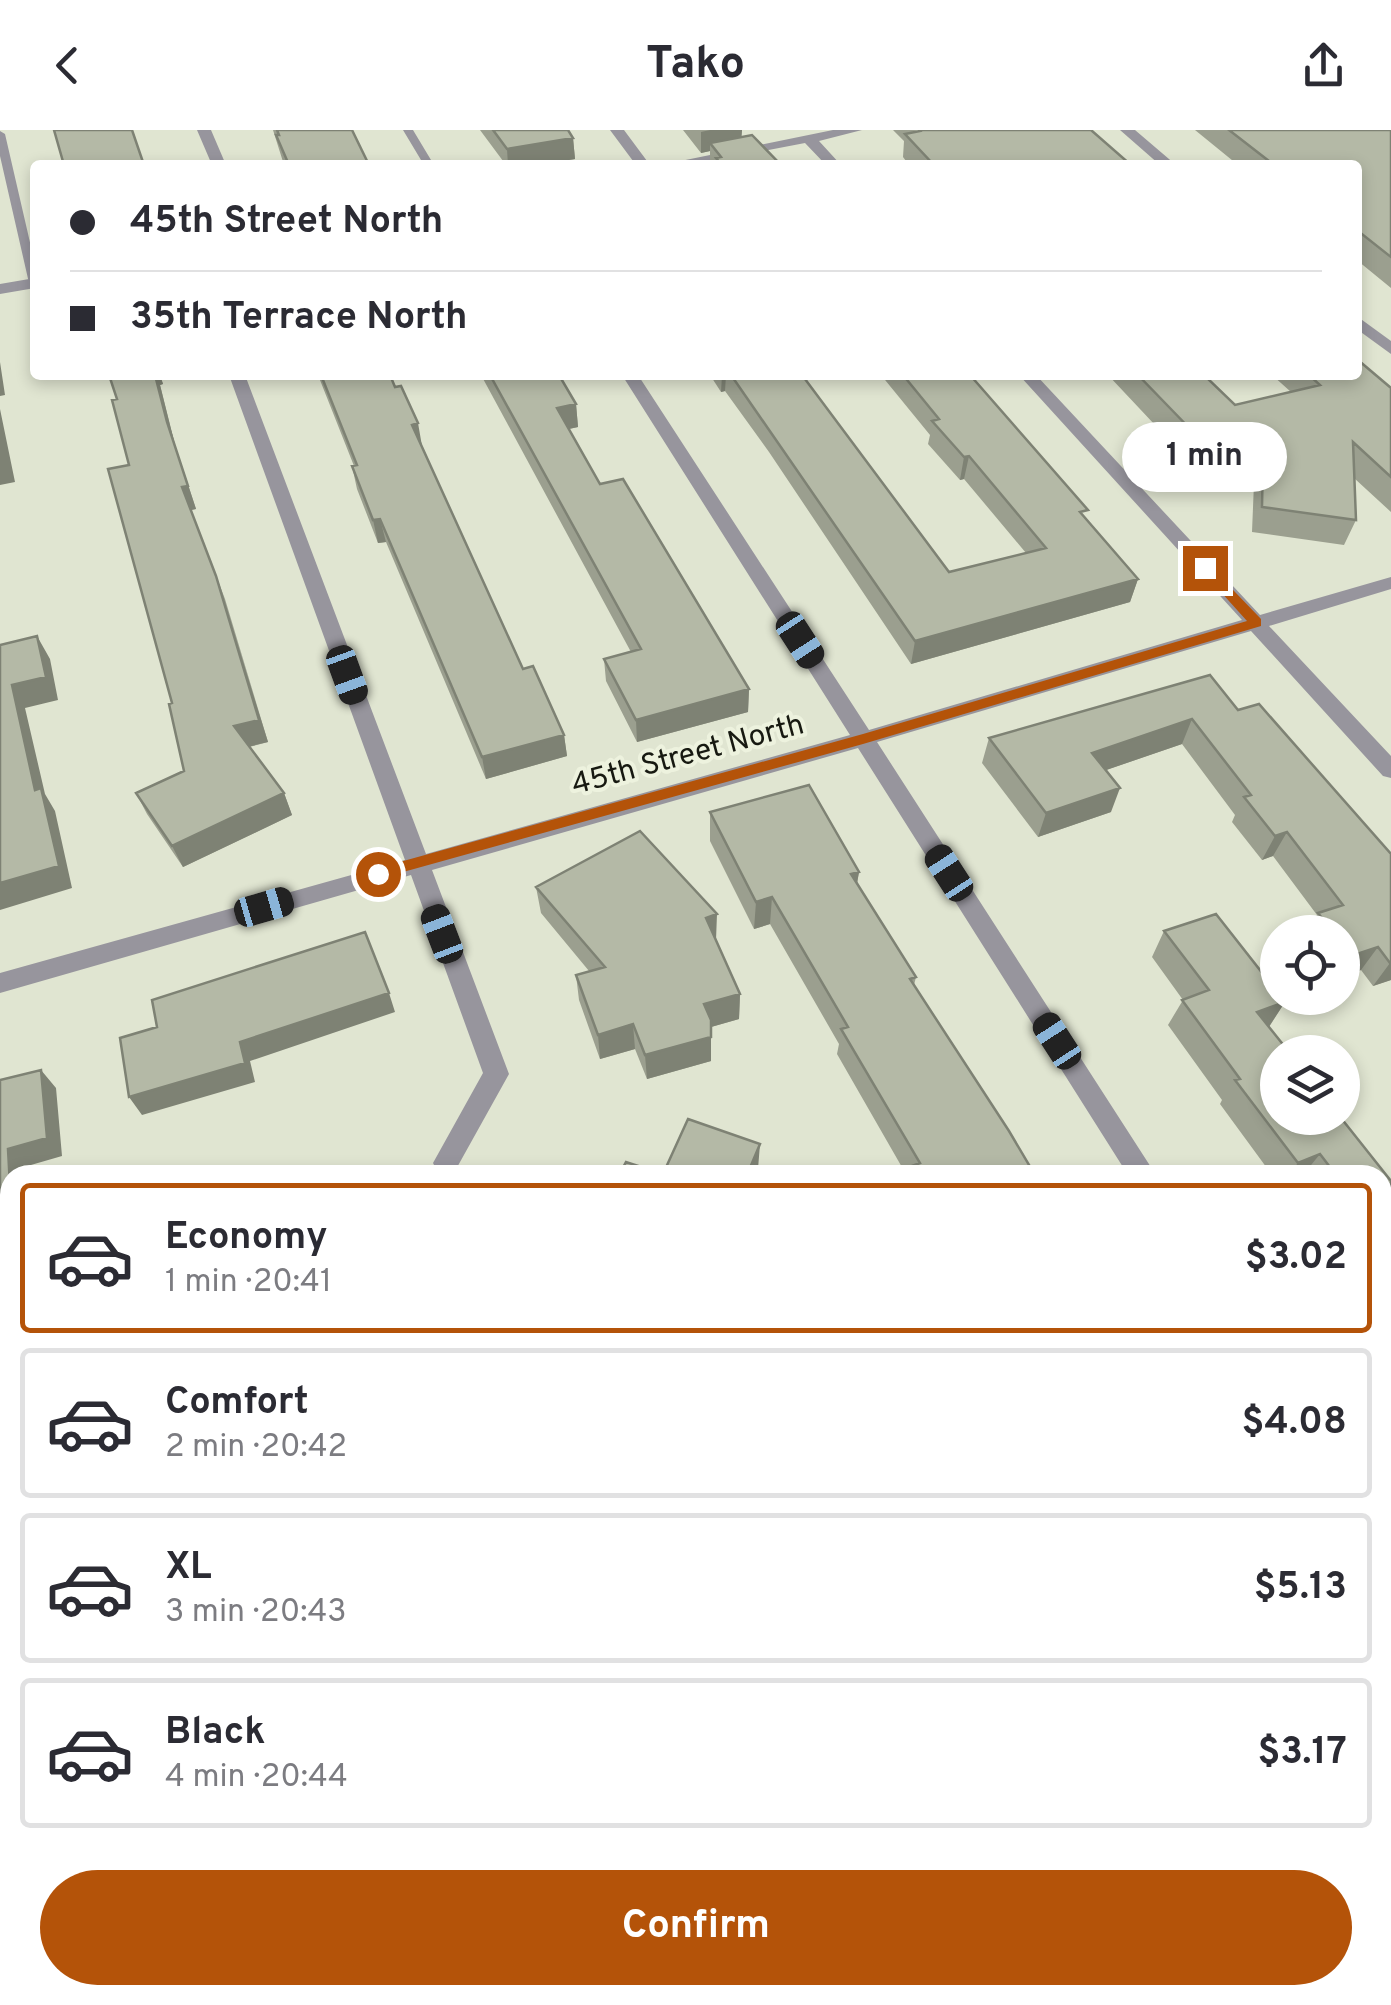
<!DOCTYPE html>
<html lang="en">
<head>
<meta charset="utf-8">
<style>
  :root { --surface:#fff; --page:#f7f7f7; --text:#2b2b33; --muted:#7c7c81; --line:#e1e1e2; --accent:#b45309 }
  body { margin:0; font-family:Overpass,sans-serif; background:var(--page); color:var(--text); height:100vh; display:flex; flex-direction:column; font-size:38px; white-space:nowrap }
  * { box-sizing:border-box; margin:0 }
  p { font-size:32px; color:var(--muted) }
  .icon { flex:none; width:55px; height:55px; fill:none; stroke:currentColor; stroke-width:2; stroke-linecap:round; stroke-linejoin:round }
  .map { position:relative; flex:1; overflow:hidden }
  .panel { position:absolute; left:0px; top:1035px; width:1392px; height:840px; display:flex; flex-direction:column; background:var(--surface); border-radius:30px 30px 0 0; box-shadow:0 5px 15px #0003 }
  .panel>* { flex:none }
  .guide { position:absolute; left:30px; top:30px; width:1332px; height:220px; border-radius:10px; box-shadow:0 5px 15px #0003; display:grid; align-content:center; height:220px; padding:0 40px; background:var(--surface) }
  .fabs { position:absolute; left:1260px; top:785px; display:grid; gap:20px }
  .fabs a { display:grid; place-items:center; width:100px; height:100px; border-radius:50%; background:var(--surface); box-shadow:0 5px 15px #0003; font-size:50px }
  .end { position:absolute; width:45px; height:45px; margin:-22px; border:12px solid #b45309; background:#fff; box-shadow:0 0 0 5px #fff }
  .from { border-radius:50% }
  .bubble { position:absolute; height:70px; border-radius:35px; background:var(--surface); box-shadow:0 5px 15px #0003; font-size:32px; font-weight:700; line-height:70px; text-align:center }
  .car { position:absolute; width:30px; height:60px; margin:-30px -15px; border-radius:12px; box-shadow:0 0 8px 2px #0007; background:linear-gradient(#222 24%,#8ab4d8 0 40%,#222 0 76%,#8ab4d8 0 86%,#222 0) }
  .guide b { display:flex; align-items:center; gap:35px; height:95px; font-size:38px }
  .guide b+b { border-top:2px solid var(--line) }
  .guide i { width:25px; height:25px; background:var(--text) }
  ul { padding:18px 0 0; list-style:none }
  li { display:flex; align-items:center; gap:30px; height:150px; margin:0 20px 15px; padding:0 20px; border:5px solid var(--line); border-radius:10px }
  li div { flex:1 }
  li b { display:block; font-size:38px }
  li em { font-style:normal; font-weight:700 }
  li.active { border-color:var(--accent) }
  li>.icon { width:90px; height:90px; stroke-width:1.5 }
  .cta { display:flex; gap:20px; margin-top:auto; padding:20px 40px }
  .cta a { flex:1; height:115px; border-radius:60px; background:var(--accent); color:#fff; font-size:40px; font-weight:700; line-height:115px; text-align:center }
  header { display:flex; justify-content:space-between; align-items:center; height:130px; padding:0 40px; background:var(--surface); font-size:45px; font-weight:700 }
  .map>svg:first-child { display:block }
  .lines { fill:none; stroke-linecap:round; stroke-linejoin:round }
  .service { fill:#97959d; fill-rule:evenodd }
  .minor { fill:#97959d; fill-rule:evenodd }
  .wall { fill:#9b9f8f }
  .shaded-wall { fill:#7e8274 }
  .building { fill:#b4b9a6; stroke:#7e8274; stroke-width:2.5 }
  .route { fill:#b45309 }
  .labels { text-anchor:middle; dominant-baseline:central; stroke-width:8; stroke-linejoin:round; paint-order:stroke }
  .street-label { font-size:30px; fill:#171911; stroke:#edf2de }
</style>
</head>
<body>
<header><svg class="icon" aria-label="back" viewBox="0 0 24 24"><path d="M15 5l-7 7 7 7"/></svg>Tako<svg class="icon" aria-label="share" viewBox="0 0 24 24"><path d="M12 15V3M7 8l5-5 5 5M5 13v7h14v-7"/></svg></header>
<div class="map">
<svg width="1391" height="1875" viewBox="0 0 1391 1875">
  <rect width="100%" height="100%" fill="#e0e5d1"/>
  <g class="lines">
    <!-- service -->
    <path class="service" d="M403,0H413L434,35H424Z
      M0,1L5,4L35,134L34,156L29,153L0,26Z"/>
    <!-- minor -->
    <path class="minor" d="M197,0H211L226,35H212Z
      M610,0H624L650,35H636Z
      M833,0H862L819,11L841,35H826L805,13L691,35H661Z
      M1120,0H1135L1176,35H1160Z
      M35,148V158L0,164V154Z
      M1358,187L1391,211V224L1358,200Z
      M229,245H245L426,724L850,605L622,245H638L869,600L1242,490L1019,245H1036L1260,485L1391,447V459L1269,496L1391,626V648L1383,646L1251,501L877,612L1156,1045H1128L858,618L432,740L509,944L455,1041L446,1045L437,1041L433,1033L483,943L411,745L0,863V843L405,730Z
      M1382,1404L1391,1407V1447L1382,1444Z
      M10,1755V1789L0,1792V1758Z"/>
  </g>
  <!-- wall -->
  <path class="wall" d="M273,0H352L369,35H284Z
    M480,0H568L573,8L575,29L538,35H506Z
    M683,0H742L741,7L781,35H710V21L701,23Z
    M893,0H1091L1131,35H909L903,27L904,11Z
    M1195,0H1391V158L1358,131V35H1238Z
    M109,245H160L163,254L160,255L175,315L196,379L191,380L225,469L268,612L249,617L284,663L292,685L183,737L147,684L136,663L184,641L117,269Z
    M318,245H390L523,539L564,605L567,626L486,649L386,412L378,413L357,359L352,336H354Z
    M481,245H559L576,274L578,297L569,299L600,354L749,559L748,582L637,612L606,551L604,529L631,522Z
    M710,245H802L949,442L1026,423L964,349L960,350L928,314L930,305L881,245H970L1086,389L1138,449L1130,472L911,534L769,322L725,261L721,262Z
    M1108,245H1204L1235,275L1291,262L1272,245H1358L1391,258V382L1354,348L1356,390L1344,415L1252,402L1254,353L1218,362Z
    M1238,580L1391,724V850L1373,856L1361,840L1342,847V802H1306L1317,785L1273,726L1262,730L1232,692L1235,685L1182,614L1106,640L1111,682L1038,707L982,633L989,608Z
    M710,682L859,742L857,754L916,847L914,855L1035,1045H895L896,1042L903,1039L837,924L839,914L770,794L754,799L710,711Z
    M536,757L716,810L740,864L739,889L711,897V931L647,949L635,919L600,929L579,870L576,845L589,841L541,783Z
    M1164,801L1285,872L1269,897L1391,1051V1201L1384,1204L1382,1202V1045H1272L1220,974L1222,970L1168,895L1183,870L1152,827Z
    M1389,1697L1391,1875H1320L1314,1865H1382Z
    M978,1865H1167L1172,1875H982Z"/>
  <!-- shaded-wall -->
  <path class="shaded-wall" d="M710,0H742L741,15L710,13V21L701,23V2Z
    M573,8L575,29L538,35H508L507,19Z
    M0,232L5,265L0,266Z
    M155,245H160L163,254L160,255L175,315L196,379L191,380L182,357Z
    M722,245H726L725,261L721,262Z
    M576,274L578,297L559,301L557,278Z
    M0,279L15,352L0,355Z
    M418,293L422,316L412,295Z
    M969,326L964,349L960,350L964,327Z
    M1263,329L1254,353L1218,362L1227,337Z
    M380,389L386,412L378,413L373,390Z
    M216,446L268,612L243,618L234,596Z
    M1138,449L1130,472L911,534L915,511Z
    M37,506L50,529L58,570L25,578L45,664L55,681L72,758L0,780V753L35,660L12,555Z
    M749,559L748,582L637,612L636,590Z
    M1192,589L1182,614L1083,648L1092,623Z
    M564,605L567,626L486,649L482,627Z
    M1120,658L1111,682L1038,707L1046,683Z
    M284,663L292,685L183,737L172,716Z
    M1287,702L1273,726L1262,730L1275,706Z
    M859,742L854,769L851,744Z
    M772,767L770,794L754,799L756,772Z
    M717,784L716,810L706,788Z
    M1378,817L1361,840L1342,847V839L1351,826Z
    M1390,833H1391V850L1373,856Z
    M389,863L395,882L250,931L255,952L142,985L129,967L240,912Z
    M740,864L739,889L704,899V874Z
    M1285,872L1268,898L1257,882Z
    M633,894L635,919L600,929L598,905Z
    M711,907V931L647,949L645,925Z
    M41,940L56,958L62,1026L24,1037V1045H10L8,1019Z
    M760,1014L758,1039L756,1045H747Z
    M1320,1024L1303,1045H1288L1298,1033Z
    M10,1056V1077L0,1080V1059Z
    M309,1865H314L292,1875H287Z"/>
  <!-- building -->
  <path class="building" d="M54,0H132L144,35H64Z
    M277,0H352L369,35H289L276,5H279Z
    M493,0H568L573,8L507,19Z
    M919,0H1091L1131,35H934L905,4L920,1Z
    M1229,0H1391V127L1358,101V35H1274Z
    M752,5L781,35H722L716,28L721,27L710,13Z
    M1358,230L1391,258V347L1353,312L1356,390L1262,377L1263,329L1227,337L1138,245H1204L1235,275L1320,255L1309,245H1358Z
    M109,245H155L167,292L188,356L182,357L216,446L259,590L234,596L284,663L172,716L136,663L184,641L169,574L172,573L108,339L129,335L112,270L117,269Z
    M321,245H390L395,257L401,256L418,293L412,295L523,539L533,536L564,605L482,627L380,389L373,390L352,336L357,335Z
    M490,245H559L576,274L557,278L600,354L623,349L749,559L636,590L604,529L641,519Z
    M731,245H802L949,442L1046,418L969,326L964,327L932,291L939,289L903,245H970L1088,380L1080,382L1138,449L915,511Z
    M37,506L46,547L12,555L35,660L41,658L59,736L0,753V515Z
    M1210,545L1238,580L1259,574L1391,724V833H1390L1378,817L1351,826L1342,815V802H1333L1318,783L1343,775L1287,702L1275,706L1244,667L1251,665L1192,589L1092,623L1120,658L1046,683L989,608Z
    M809,655L859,742L851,744L916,847L910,849L1009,1001L1035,1045H897L896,1042L920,1033L841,899L848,897L772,767L756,772L710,682Z
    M640,701L717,784L706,788L740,864L704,874L711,890V907L645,925L633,894L598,905L576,845L605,837L536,757Z
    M1216,784L1278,863V868H1281L1285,872L1257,882L1289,922H1278V988H1341L1391,1051V1116L1382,1105V1045H1336L1320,1024L1298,1033L1235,950L1240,949L1182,870L1209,860L1164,801Z
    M365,802L389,863L240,912L245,933L129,967L120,908L157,897L152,870Z
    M41,940L47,1008L8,1019L10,1056L0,1059V950Z
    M688,989L760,1014L747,1045H619L626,1032L663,1044Z
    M1391,1149V1165L1382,1154Z
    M1382,1618L1391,1632V1696L1389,1697L1391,1700V1875H1345L1341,1865H1382Z
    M143,1865H309L287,1875H145Z
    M988,1865H1167L1172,1875H992Z"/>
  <!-- route -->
  <path class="route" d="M1201,435H1209L1261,489V496L863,614L378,749L371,744L378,738L863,604L1247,491L1201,440Z"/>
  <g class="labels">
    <!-- street labels -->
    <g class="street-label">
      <text transform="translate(688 626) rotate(-15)">45th Street North</text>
    </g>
  </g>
</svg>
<div class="fabs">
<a><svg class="icon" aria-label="locate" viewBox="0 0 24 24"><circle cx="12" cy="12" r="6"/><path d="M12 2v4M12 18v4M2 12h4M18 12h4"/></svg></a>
<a><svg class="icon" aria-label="layers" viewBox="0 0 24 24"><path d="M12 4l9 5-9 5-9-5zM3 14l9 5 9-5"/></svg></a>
</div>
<i class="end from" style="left:378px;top:744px"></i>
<i class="end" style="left:1205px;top:438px"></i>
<div class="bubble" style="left:1122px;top:292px;width:165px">1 min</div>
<i class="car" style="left:800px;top:510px;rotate:147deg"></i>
<i class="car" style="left:347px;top:545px;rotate:160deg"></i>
<i class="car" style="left:949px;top:743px;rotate:327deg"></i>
<i class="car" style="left:264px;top:777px;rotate:74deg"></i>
<i class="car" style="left:442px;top:804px;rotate:339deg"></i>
<i class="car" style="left:1057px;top:911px;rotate:327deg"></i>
<div class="guide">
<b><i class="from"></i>45th Street North</b>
<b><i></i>35th Terrace North</b>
</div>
<section class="panel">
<ul>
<li class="active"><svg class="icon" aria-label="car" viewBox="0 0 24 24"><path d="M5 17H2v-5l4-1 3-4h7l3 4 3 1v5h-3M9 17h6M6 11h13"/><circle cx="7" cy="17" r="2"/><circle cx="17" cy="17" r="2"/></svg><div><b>Economy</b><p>1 min · 20:41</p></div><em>$3.02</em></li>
<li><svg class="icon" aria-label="car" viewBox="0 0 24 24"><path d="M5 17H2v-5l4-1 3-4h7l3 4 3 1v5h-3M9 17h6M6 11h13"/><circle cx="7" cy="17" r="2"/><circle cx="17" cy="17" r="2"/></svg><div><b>Comfort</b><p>2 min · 20:42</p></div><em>$4.08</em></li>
<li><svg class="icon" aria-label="car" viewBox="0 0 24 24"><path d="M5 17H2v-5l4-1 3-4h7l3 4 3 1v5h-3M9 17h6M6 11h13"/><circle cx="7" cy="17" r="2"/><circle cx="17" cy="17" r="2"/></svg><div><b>XL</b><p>3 min · 20:43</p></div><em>$5.13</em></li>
<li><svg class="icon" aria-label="car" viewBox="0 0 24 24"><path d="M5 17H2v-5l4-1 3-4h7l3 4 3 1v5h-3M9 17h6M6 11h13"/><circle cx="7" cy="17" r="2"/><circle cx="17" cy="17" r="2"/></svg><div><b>Black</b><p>4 min · 20:44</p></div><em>$3.17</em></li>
</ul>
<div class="cta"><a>Confirm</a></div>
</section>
</div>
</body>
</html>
